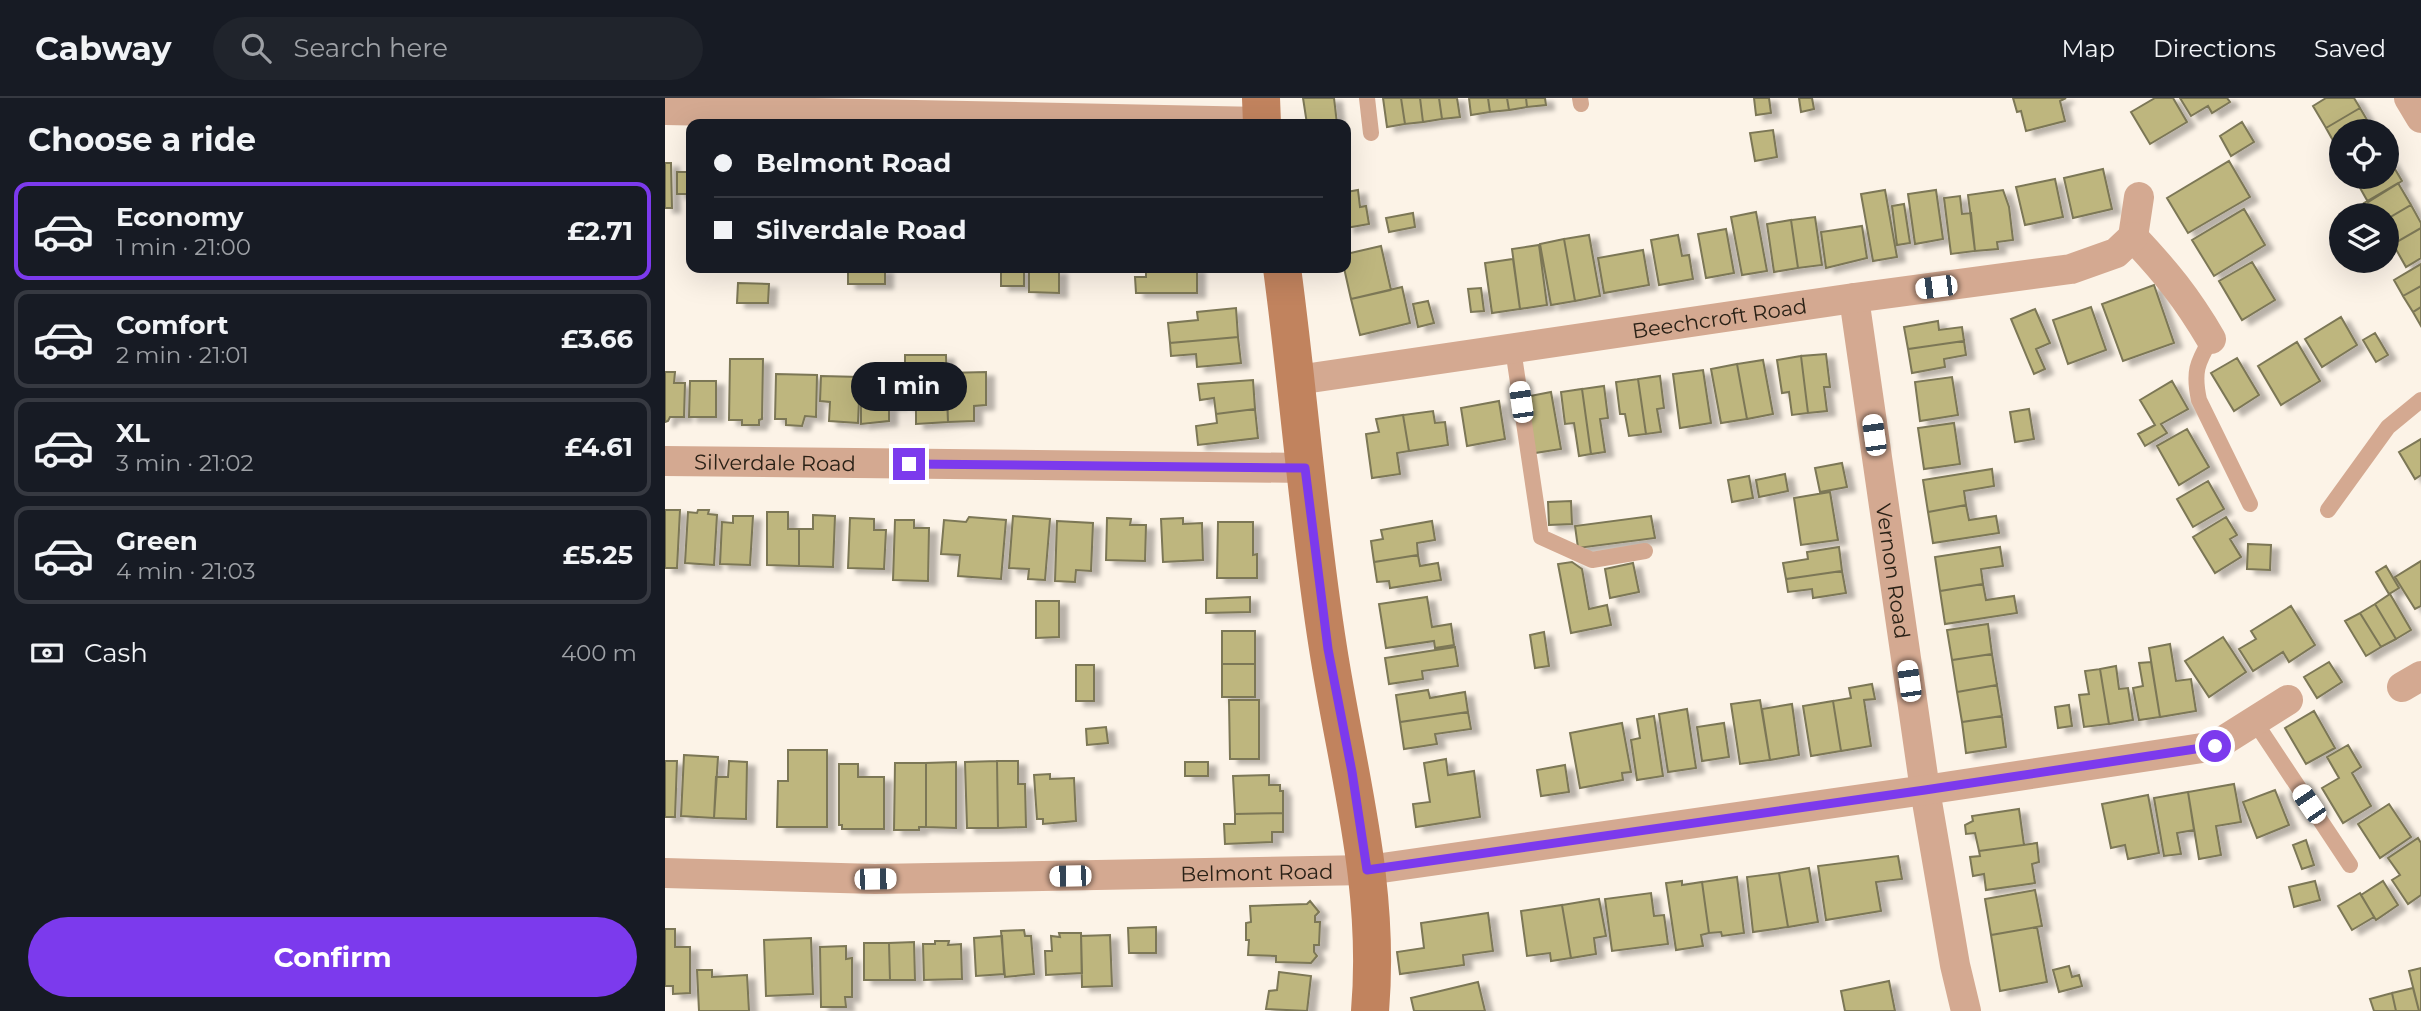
<!DOCTYPE html>
<html lang="en">
<head>
<meta charset="utf-8">
<style>
  :root { --surface:#171b24; --page:#20242c; --text:#f1f3f6; --muted:#9ea1a6; --line:#363941; --accent:#7c3aed }
  body { margin:0; font-family:Montserrat,sans-serif; background:var(--page); color:var(--text); height:100vh; display:flex; flex-direction:column; font-size:26px; white-space:nowrap }
  * { box-sizing:border-box; margin:0 }
  p { font-size:23px; color:var(--muted) }
  .icon { flex:none; width:38px; height:38px; fill:none; stroke:currentColor; stroke-width:2; stroke-linecap:round; stroke-linejoin:round }
  .map { position:relative; flex:1; overflow:hidden }
  .panel { display:flex; flex-direction:column; background:var(--surface); width:665px }
  .panel>* { flex:none }
  .banner { position:absolute; left:21px; top:21px; width:665px; height:154px; border-radius:14px; box-shadow:0 7px 28px #0002; display:grid; align-content:center; height:154px; padding:0 28px; background:var(--surface) }
  .buttons { position:absolute; left:1664px; top:21px; display:grid; gap:14px }
  .buttons a { display:grid; place-items:center; width:70px; height:70px; border-radius:50%; background:var(--surface); box-shadow:0 7px 28px #0002; font-size:35px }
  .end { position:absolute; width:32px; height:32px; margin:-16px; border:9px solid #7c3aed; background:#fff; box-shadow:0 0 0 4px #fff }
  .from { border-radius:50% }
  .bubble { position:absolute; height:49px; border-radius:24px; background:var(--surface); box-shadow:0 7px 28px #0002; font-size:23px; font-weight:700; line-height:49px; text-align:center }
  .car { position:absolute; width:21px; height:42px; margin:-21px -10px; border-radius:9px; box-shadow:0 0 5px 2px #0007; background:linear-gradient(#fff 24%,#345 0 40%,#fff 0 76%,#345 0 86%,#fff 0) }
  .banner b { display:flex; align-items:center; gap:24px; height:66px; font-size:26px }
  .banner b+b { border-top:2px solid var(--line) }
  .banner i { width:18px; height:18px; background:var(--text) }
  ul { padding:0; list-style:none }
  li { display:flex; align-items:center; gap:21px; height:98px; margin:0 14px 10px; padding:0 14px; border:4px solid var(--line); border-radius:14px }
  li div { flex:1 }
  li b { display:block; font-size:26px }
  li em { font-style:normal; font-weight:700 }
  li.on { border-color:var(--accent) }
  li>.icon { width:63px; height:63px; stroke-width:1.5 }
  h2 { padding:0 28px; font-size:32px; line-height:84px }
  .pay { display:flex; align-items:center; gap:18px; height:77px; padding:0 28px; font-size:26px }
  .pay p { margin-inline-start:auto }
  .button { display:flex; gap:14px; margin-top:auto; padding:14px 28px }
  .button a { flex:1; height:80px; border-radius:42px; background:var(--accent); color:#fff; font-size:28px; font-weight:700; line-height:80px; text-align:center }
  header { display:flex; align-items:center; gap:42px; box-sizing:border-box; height:98px; padding:0 35px; background:var(--surface); border-bottom:2px solid var(--line) }
  header strong { font-size:33px }
  nav { display:flex; gap:38px; margin-inline-start:auto; font-size:24px }
  .search { width:490px; height:63px; background:var(--page); display:flex; align-items:center; gap:18px; box-sizing:border-box; padding:0 24px; border-radius:38px; color:var(--muted); font-size:26px }
  main { display:flex; flex:1; min-height:0 }
  .map>svg:first-child { display:block }
  .building { fill:#beb67e; stroke:#7c7756; stroke-width:2; filter:url(#shadow) }
  .lines { fill:none; stroke-linecap:round; stroke-linejoin:round }
  .lane { stroke:#d4a991; stroke-width:16 }
  .street { stroke:#d4a991; stroke-width:30 }
  .secondary { stroke:#c1835e; stroke-width:38 }
  .route { stroke:#7c3aed; stroke-width:9 }
  .labels { text-anchor:middle; dominant-baseline:central; stroke-width:7; stroke-linejoin:round; paint-order:stroke }
  .street-label { font-size:21px; fill:#2a2116; stroke:#fff }
</style>
</head>
<body>
<header>
<strong>Cabway</strong>
<div class="search"><svg class="icon" aria-label="search" viewBox="0 0 24 24"><circle cx="10" cy="10" r="6"/><path d="M15 15l6 6"/></svg>Search here</div>
<nav><a>Map</a><a>Directions</a><a>Saved</a></nav>
</header>
<main>
<section class="panel">
<h2>Choose a ride</h2>
<ul>
<li class="on"><svg class="icon" aria-label="car" viewBox="0 0 24 24"><path d="M5 17H2v-5l4-1 3-4h7l3 4 3 1v5h-3M9 17h6M6 11h13"/><circle cx="7" cy="17" r="2"/><circle cx="17" cy="17" r="2"/></svg><div><b>Economy</b><p>1 min · 21:00</p></div><em>£2.71</em></li>
<li><svg class="icon" aria-label="car" viewBox="0 0 24 24"><path d="M5 17H2v-5l4-1 3-4h7l3 4 3 1v5h-3M9 17h6M6 11h13"/><circle cx="7" cy="17" r="2"/><circle cx="17" cy="17" r="2"/></svg><div><b>Comfort</b><p>2 min · 21:01</p></div><em>£3.66</em></li>
<li><svg class="icon" aria-label="car" viewBox="0 0 24 24"><path d="M5 17H2v-5l4-1 3-4h7l3 4 3 1v5h-3M9 17h6M6 11h13"/><circle cx="7" cy="17" r="2"/><circle cx="17" cy="17" r="2"/></svg><div><b>XL</b><p>3 min · 21:02</p></div><em>£4.61</em></li>
<li><svg class="icon" aria-label="car" viewBox="0 0 24 24"><path d="M5 17H2v-5l4-1 3-4h7l3 4 3 1v5h-3M9 17h6M6 11h13"/><circle cx="7" cy="17" r="2"/><circle cx="17" cy="17" r="2"/></svg><div><b>Green</b><p>4 min · 21:03</p></div><em>£5.25</em></li>
</ul>
<div class="pay"><svg class="icon" aria-label="cash" viewBox="0 0 24 24"><path d="M3 7h18v10H3z"/><circle cx="12" cy="12" r="2"/></svg>Cash<p>400 m</p></div>
<div class="button"><a>Confirm</a></div>
</section>
<div class="map">
<svg width="1756" height="913" viewBox="0 0 1756 913">
  <defs>
    <filter id="shadow"><feDropShadow dx="8" dy="4.5" stdDeviation="2" flood-color="#0004"/></filter>
  </defs>
  <rect width="100%" height="100%" fill="#fcf3e7"/>
  <!-- building -->
  <path class="building" d="M638,0H669L672,26H642Z
    M718,0H736L740,26L722,29Z
    M736,0H755L758,24L740,26Z
    M755,0H774L777,21L758,24Z
    M774,0H792L795,19L777,21Z
    M804,0H823L825,14L806,17Z
    M823,0H842L844,12L825,14Z
    M842,0H861L862,9L844,12Z
    M861,0H880L881,7L862,9Z
    M1089,0H1104L1106,15L1091,17Z
    M1134,0H1147L1149,11L1136,14Z
    M1348,0H1401L1395,3L1400,23L1361,33L1356,13L1352,14Z
    M1490,0H1508L1522,24L1485,46L1466,14Z
    M1515,0H1562L1565,4L1547,15L1543,8L1526,18Z
    M1661,0H1689L1695,10L1661,30L1648,8Z
    M1695,10L1708,32L1676,33V51L1674,53L1661,30Z
    M1577,24L1589,44L1566,58L1555,38Z
    M1108,32L1112,59L1090,63L1085,35Z
    M1724,61L1737,83L1703,104L1690,81L1694,79H1722Z
    M1564,63L1585,99L1523,135L1502,100Z
    M0,65H6L7,110H0Z
    M23,66H26V96H12V74H23Z
    M1438,71L1447,111L1408,120L1399,80Z
    M1390,81L1398,119L1360,127L1351,89Z
    M1733,85L1746,107L1722,121V117H1707L1699,105Z
    M693,92L695,109L701,108L704,126L681,130V94Z
    M1220,92L1232,159L1208,163L1196,96Z
    M1271,92L1278,141L1250,146L1243,96Z
    M1338,92L1344,109L1348,142L1332,144L1333,151L1310,153L1303,97Z
    M1295,98L1297,116L1306,115L1310,153L1286,156L1279,100Z
    M1239,106L1245,145L1232,147L1227,108Z
    M1746,107L1756,125V130L1725,148L1722,143V121Z
    M1579,111L1600,147L1549,178L1527,142Z
    M1091,114L1102,173L1077,177L1066,119Z
    M748,115L750,129L724,134L721,120Z
    M1150,119L1157,167L1133,170L1126,122Z
    M1126,122L1133,170L1109,174L1102,126Z
    M1197,128L1202,160L1161,170L1156,134Z
    M1756,130V160L1741,169L1728,146Z
    M1061,131L1069,175L1041,180L1033,136Z
    M924,137L935,198L910,203L899,141Z
    M1013,137L1017,158L1024,157L1028,181L994,187L986,142Z
    M899,141L910,203L886,207L875,146Z
    M874,147L882,207L855,211L847,151Z
    M716,148L726,192L686,201L679,170L681,156Z
    M978,152L984,187L939,195L933,160Z
    M848,161L855,211L827,215L820,165Z
    M1587,164L1610,202L1577,222L1554,183Z
    M1756,166V188L1738,198L1729,182Z
    M336,170H359V188H336Z
    M481,170H532V195H471L470,179H481Z
    M183,171H220V186H183Z
    M364,172H394V195L364,194Z
    M73,185L104,186L103,205H72Z
    M1489,187L1509,245L1458,263L1437,206Z
    M1756,188V209L1748,214L1738,198Z
    M737,189L745,225L695,237L686,201Z
    M816,190L819,213L806,214L803,191Z
    M763,203L769,225L753,229L748,206Z
    M1426,209L1441,252L1403,266L1388,222Z
    M1756,209V228L1748,214Z
    M571,210L573,239L505,245L503,225L533,222L532,214Z
    M1370,211L1385,245L1371,251L1380,271L1369,276L1346,221Z
    M1676,219L1692,247L1657,269L1640,241Z
    M1273,223L1274,232L1297,229L1299,243L1243,251L1239,229Z
    M1710,235L1723,257L1711,264L1698,242Z
    M573,239L576,265L532,269L531,256L506,258L505,245Z
    M1299,243L1301,257L1279,261L1280,269L1247,275L1243,251Z
    M1632,244L1655,283L1616,307L1593,268Z
    M1161,256L1165,289H1159L1162,313L1143,315L1136,258Z
    M240,257H281L283,324L251,326V306L240,307Z
    M1136,258L1143,315L1127,317L1124,294L1117,295L1112,262Z
    M1572,260L1594,297L1569,313L1546,275Z
    M65,261H98L97,321L94,322V327H77V322H64Z
    M1098,262L1108,316L1082,321L1072,266Z
    M1072,266L1082,321L1056,325L1046,271Z
    M1038,272L1046,325L1015,330L1008,276Z
    M0,274H10L9,285H20L19,319H5L3,323L0,324Z
    M211,274H234V307H224V323L196,326V286H211Z
    M321,274V307L309,308V323L283,324L281,275Z
    M111,276L152,277L151,319L140,318L137,328L121,327V321H110Z
    M156,278L195,279L193,325L164,323L165,304L155,303Z
    M995,278L999,310L992,311L996,334L981,336L973,281Z
    M1287,279L1293,317L1255,323L1250,284Z
    M973,281L981,336L964,338L960,316H955L951,284Z
    M588,282L590,311L551,316L549,300L535,302L533,286Z
    M25,283H51V319H24Z
    M1507,283L1523,311L1496,326L1502,335L1480,348L1473,336L1490,327L1475,302Z
    M939,288L943,320L935,321L940,354L926,356L917,291Z
    M917,291L926,356L914,358L909,325L900,326L896,294Z
    M886,294L896,351L870,355L860,299Z
    M834,303L840,341L802,348L796,310Z
    M590,311L593,340L533,347L531,328L552,325L551,316Z
    M1364,311L1369,341L1350,344L1345,314Z
    M768,313L770,325L780,324L783,347L744,353L738,317Z
    M738,317L744,353L732,355L735,376L707,380L701,336L714,334L711,321Z
    M1289,325L1295,366L1259,371L1253,330Z
    M1522,331L1544,369L1514,387L1492,348Z
    M1756,341V377L1750,381L1734,354Z
    M1177,365L1182,389L1155,394L1150,370Z
    M1327,371L1329,388L1299,393L1301,407L1263,414L1258,382Z
    M1120,376L1123,393L1094,399L1091,382Z
    M1084,378L1088,400L1067,404L1063,382Z
    M1543,383L1559,411L1528,429L1512,401Z
    M1165,394L1173,442L1136,447L1129,400Z
    M906,403L907,426L884,427L883,404Z
    M1301,407L1304,422L1331,418L1334,435L1268,445L1263,414Z
    M0,412H15L12,470H0Z
    M33,412H44L43,416L52,417L49,467L20,465L23,414L32,415Z
    M102,414H123V431H134V468L102,467Z
    M148,417L170,418L168,469L134,468V431H148Z
    M68,418H88L85,467L55,466L57,424L68,425Z
    M348,418L385,421L380,482L363,481L364,471L344,470Z
    M986,418L990,440L913,450L910,428Z
    M304,419L341,422L336,481L293,478L295,457L276,456L279,422L301,424Z
    M1561,419L1572,437L1565,441L1576,459L1550,475L1528,439Z
    M185,420L209,421V432H221L219,471L183,470Z
    M442,420L466,421L465,427H481L480,463L441,462Z
    M518,420V426L537,425L538,462L498,464L496,421Z
    M230,422H249V430H264L263,483L228,482Z
    M392,423L428,425L426,473L411,472L410,484L390,483Z
    M767,423L770,442L752,445L753,457L709,464L706,443L718,441L716,432Z
    M553,424H588V457L592,456V480H552Z
    M1583,446L1606,447L1605,472L1582,471Z
    M1174,449L1177,473L1121,481L1118,465L1143,461L1142,454Z
    M1335,449L1338,468L1316,471L1318,486L1275,493L1270,459Z
    M753,457L755,468L773,465L776,482L725,490L724,483L712,484L709,464Z
    M1756,463V508L1750,511L1730,479Z
    M907,464L917,471L924,511L942,507L946,527L906,535L893,466Z
    M968,465L974,494L945,500L940,471Z
    M1721,468L1734,490L1724,496L1711,474Z
    M1177,473L1181,495L1148,500L1147,491L1123,494L1121,481Z
    M1318,486L1321,502L1349,498L1352,515L1280,526L1275,493Z
    M1725,496L1746,532L1731,541L1710,506Z
    M585,499V514L541,515V501Z
    M762,499L767,529L786,526L789,547L770,550L769,543L721,550L714,506Z
    M371,503H394V539L371,540Z
    M1710,506L1731,541L1716,549L1695,515Z
    M1626,508L1650,547L1624,564L1618,554L1588,573L1574,551L1591,541L1586,533Z
    M1695,515L1716,549L1701,558L1680,523Z
    M1323,526L1327,556L1287,562L1282,532Z
    M557,533H590V566H557Z
    M879,534L884,568L870,570L865,537Z
    M1558,539L1581,574L1544,599L1520,563Z
    M1505,546L1511,583L1526,581L1531,613L1495,619L1484,550Z
    M790,549L793,568L757,573L758,581L724,586L720,560Z
    M1327,556L1332,587L1292,594L1287,562Z
    M1486,564L1495,619L1474,622L1468,590L1478,588L1474,565Z
    M1664,564L1677,584L1652,600L1639,579Z
    M557,566H590V599H557Z
    M411,567H429V603H411Z
    M1451,568L1454,591L1463,590L1468,622L1444,626L1435,571Z
    M1435,571L1444,626L1419,629L1414,597L1424,596L1420,573Z
    M1207,586L1210,601L1199,602L1206,648L1176,653L1168,603L1186,600L1184,590Z
    M1332,587L1337,618L1297,624L1292,594Z
    M763,592L765,600L800,594L803,614L735,624L731,597Z
    M564,602H594V661H565Z
    M1095,602L1105,662L1075,666L1066,606Z
    M1168,603L1176,653L1146,658L1138,608Z
    M1127,606L1134,657L1105,662L1097,611Z
    M1404,607L1407,628L1393,630L1390,609Z
    M1022,611L1031,670L1003,674L994,616Z
    M1649,613L1670,650L1641,666L1620,630Z
    M803,614L806,631L770,636L772,646L739,651L735,624Z
    M989,618L998,678L972,682L966,642L975,640L972,621Z
    M1337,618L1341,649L1301,655L1297,624Z
    M957,625L966,674L957,675L958,682L915,690L905,635Z
    M1059,625L1064,659L1037,663L1032,629Z
    M441,629L443,645L422,647L421,631Z
    M1683,647L1696,669L1687,675L1706,708L1678,725L1657,690L1674,680L1662,659Z
    M123,652H162V729H112L113,683H123Z
    M19,657L53,659L49,720L16,718Z
    M781,661L783,677L809,673L815,719L751,729L748,706L765,704L759,665Z
    M0,663H12L10,719H0Z
    M64,663L82,664L81,721L49,720L51,679H63Z
    M332,663L333,730H302L300,664Z
    M332,663H353V686H360L361,729L333,730Z
    M291,664V730L261,729V665Z
    M520,664H543V678H520Z
    M230,665H261V729H254V732H229Z
    M174,666H193V679H219V731H177V727H174Z
    M900,667L904,694L876,698L872,672Z
    M385,676V681L409,680L411,723L378,726V721H372L369,677Z
    M604,677V687H615V693H618V715L570,716L568,678Z
    M1569,686L1576,724L1551,728L1556,757L1534,761L1523,694Z
    M1610,692L1624,727L1592,740L1578,704Z
    M1523,694L1529,732L1512,735L1516,756L1499,758L1489,700Z
    M1483,697L1494,755L1463,761L1460,747L1446,750L1437,706Z
    M1724,706L1746,739L1715,760L1693,726Z
    M1354,711L1359,747L1314,753L1310,735L1301,736L1300,727L1308,723L1307,718Z
    M618,715V734H607V744L560,746L559,726H570V716Z
    M1753,740L1756,745V797L1743,806L1727,782L1735,777L1723,760Z
    M1641,742L1649,767L1637,771L1628,747Z
    M1372,745L1374,764L1367,766L1370,785L1321,792L1319,776L1308,778L1305,759L1315,758L1314,753Z
    M1233,758L1237,781L1211,784L1216,813L1161,822L1153,768Z
    M1144,770L1153,824L1123,829L1114,775Z
    M1114,775L1123,829L1088,834L1082,779Z
    M1072,779L1079,835L1057,838L1056,834L1044,835L1037,784Z
    M1017,783V787L1037,784L1044,835L1036,837L1038,848L1011,852L1001,785Z
    M1650,783L1655,802L1629,809L1624,789Z
    M1718,783L1733,807L1711,822L1696,797Z
    M1370,792L1377,828L1326,837L1320,801Z
    M986,795L989,818L999,817L1003,846L947,853L940,801Z
    M1695,795L1709,819L1687,832L1673,808Z
    M934,801L941,838L929,840L931,856L906,860L897,807Z
    M645,803L654,814L650,818V824H655L654,847H649V854L652,858L646,865L611,864V858L583,857L584,842H581V825L586,824L585,808L642,806Z
    M897,807L906,860L886,863L885,855L862,858L856,813Z
    M823,815L828,853L798,857L799,867L735,876L732,854L759,850L756,825Z
    M491,829V855H464L463,830Z
    M1372,829L1382,884L1335,893L1326,837Z
    M0,831H10V849H25V895L8,896V888H0Z
    M359,832L360,838H366L369,876L340,879L336,833Z
    M394,835H416L417,875L381,877L380,853H387L386,838L395,839Z
    M445,837L447,888L417,889L416,838Z
    M337,838L339,876L311,878L309,840Z
    M146,840L148,896L101,898L99,842Z
    M270,843H284L283,847L296,846L297,881L259,882L258,846H270Z
    M249,844L250,882H225L224,845Z
    M199,845H224L225,882H199Z
    M181,848V861L187,860V899H180L181,909H156L155,849Z
    M1404,868L1407,879L1414,877L1417,888L1394,894L1388,872Z
    M1756,870V913H1754L1744,873Z
    M32,872H47V879L82,877L84,913H34Z
    M614,874L646,878L642,913L601,911L604,893L612,892Z
    M1224,883L1230,913H1180L1176,893Z
    M813,884L820,913H749L746,900Z
    M1748,890L1754,913H1731L1727,895Z
    M1727,895L1731,913H1709L1705,901Z"/>
  <g class="lines">
    <!-- lane -->
    <path class="lane" d="M702,0L706,35
      M915,0L916,6
      M1546,241C1532,265 1528,274 1534,302L1585,406
      M848,251L876,439L927,462L980,453
      M1663,412L1723,329L1756,302
      M1590,624L1685,767"/>
    <!-- street -->
    <g class="street">
      <path d="M1744,0L1756,20"/>
      <path d="M0,12L597,24"/>
      <path d="M1474,99L1468,139C1501,174 1522,200 1546,241"/>
      <path id="s1" d="M1189,200L1260,692L1290,867L1301,913"/>
      <path id="s2" d="M632,282L1189,200L1406,171L1451,155L1468,139"/>
      <path id="s3" d="M0,363L640,370"/>
      <path d="M1737,589L1756,578"/>
      <path id="s4" d="M0,775L210,781L703,772L1260,692L1550,648L1623,602"/>
    </g>
    <!-- secondary -->
    <path class="secondary" d="M596,0L597,26
      M617,170C634,296 643,424 663,550C682,673 716,786 705,913"/>
  </g>
  <g class="lines">
    <!-- route -->
    <path class="route" d="M244,366L640,370L663,551L687,674L702,772L1260,692L1550,648"/>
  </g>
  <g class="labels">
    <!-- street labels -->
    <g class="street-label">
      <text stroke="none"><textPath href="#s2" startOffset="427">Beechcroft Road</textPath></text>
      <text stroke="none"><textPath href="#s3" startOffset="110">Silverdale Road</textPath></text>
      <text stroke="none"><textPath href="#s1" startOffset="276">Vernon Road</textPath></text>
      <text stroke="none"><textPath href="#s4" startOffset="592">Belmont Road</textPath></text>
    </g>
  </g>
</svg>
<div class="buttons">
<a><svg class="icon" aria-label="locate" viewBox="0 0 24 24"><circle cx="12" cy="12" r="6"/><path d="M12 2v4M12 18v4M2 12h4M18 12h4"/></svg></a>
<a><svg class="icon" aria-label="layers" viewBox="0 0 24 24"><path d="M12 4l9 5-9 5-9-5zM3 14l9 5 9-5"/></svg></a>
</div>
<i class="end from" style="left:1550px;top:648px"></i>
<i class="end" style="left:244px;top:366px"></i>
<div class="bubble" style="left:186px;top:264px;width:116px">1 min</div>
<i class="car" style="left:1271px;top:189px;rotate:263deg"></i>
<i class="car" style="left:856px;top:304px;rotate:352deg"></i>
<i class="car" style="left:1209px;top:337px;rotate:352deg"></i>
<i class="car" style="left:1244px;top:583px;rotate:352deg"></i>
<i class="car" style="left:1644px;top:706px;rotate:326deg"></i>
<i class="car" style="left:405px;top:778px;rotate:269deg"></i>
<i class="car" style="left:210px;top:781px;rotate:89deg"></i>
<div class="banner">
<b><i class="from"></i>Belmont Road</b>
<b><i></i>Silverdale Road</b>
</div>
</div>
</main>
</body>
</html>
